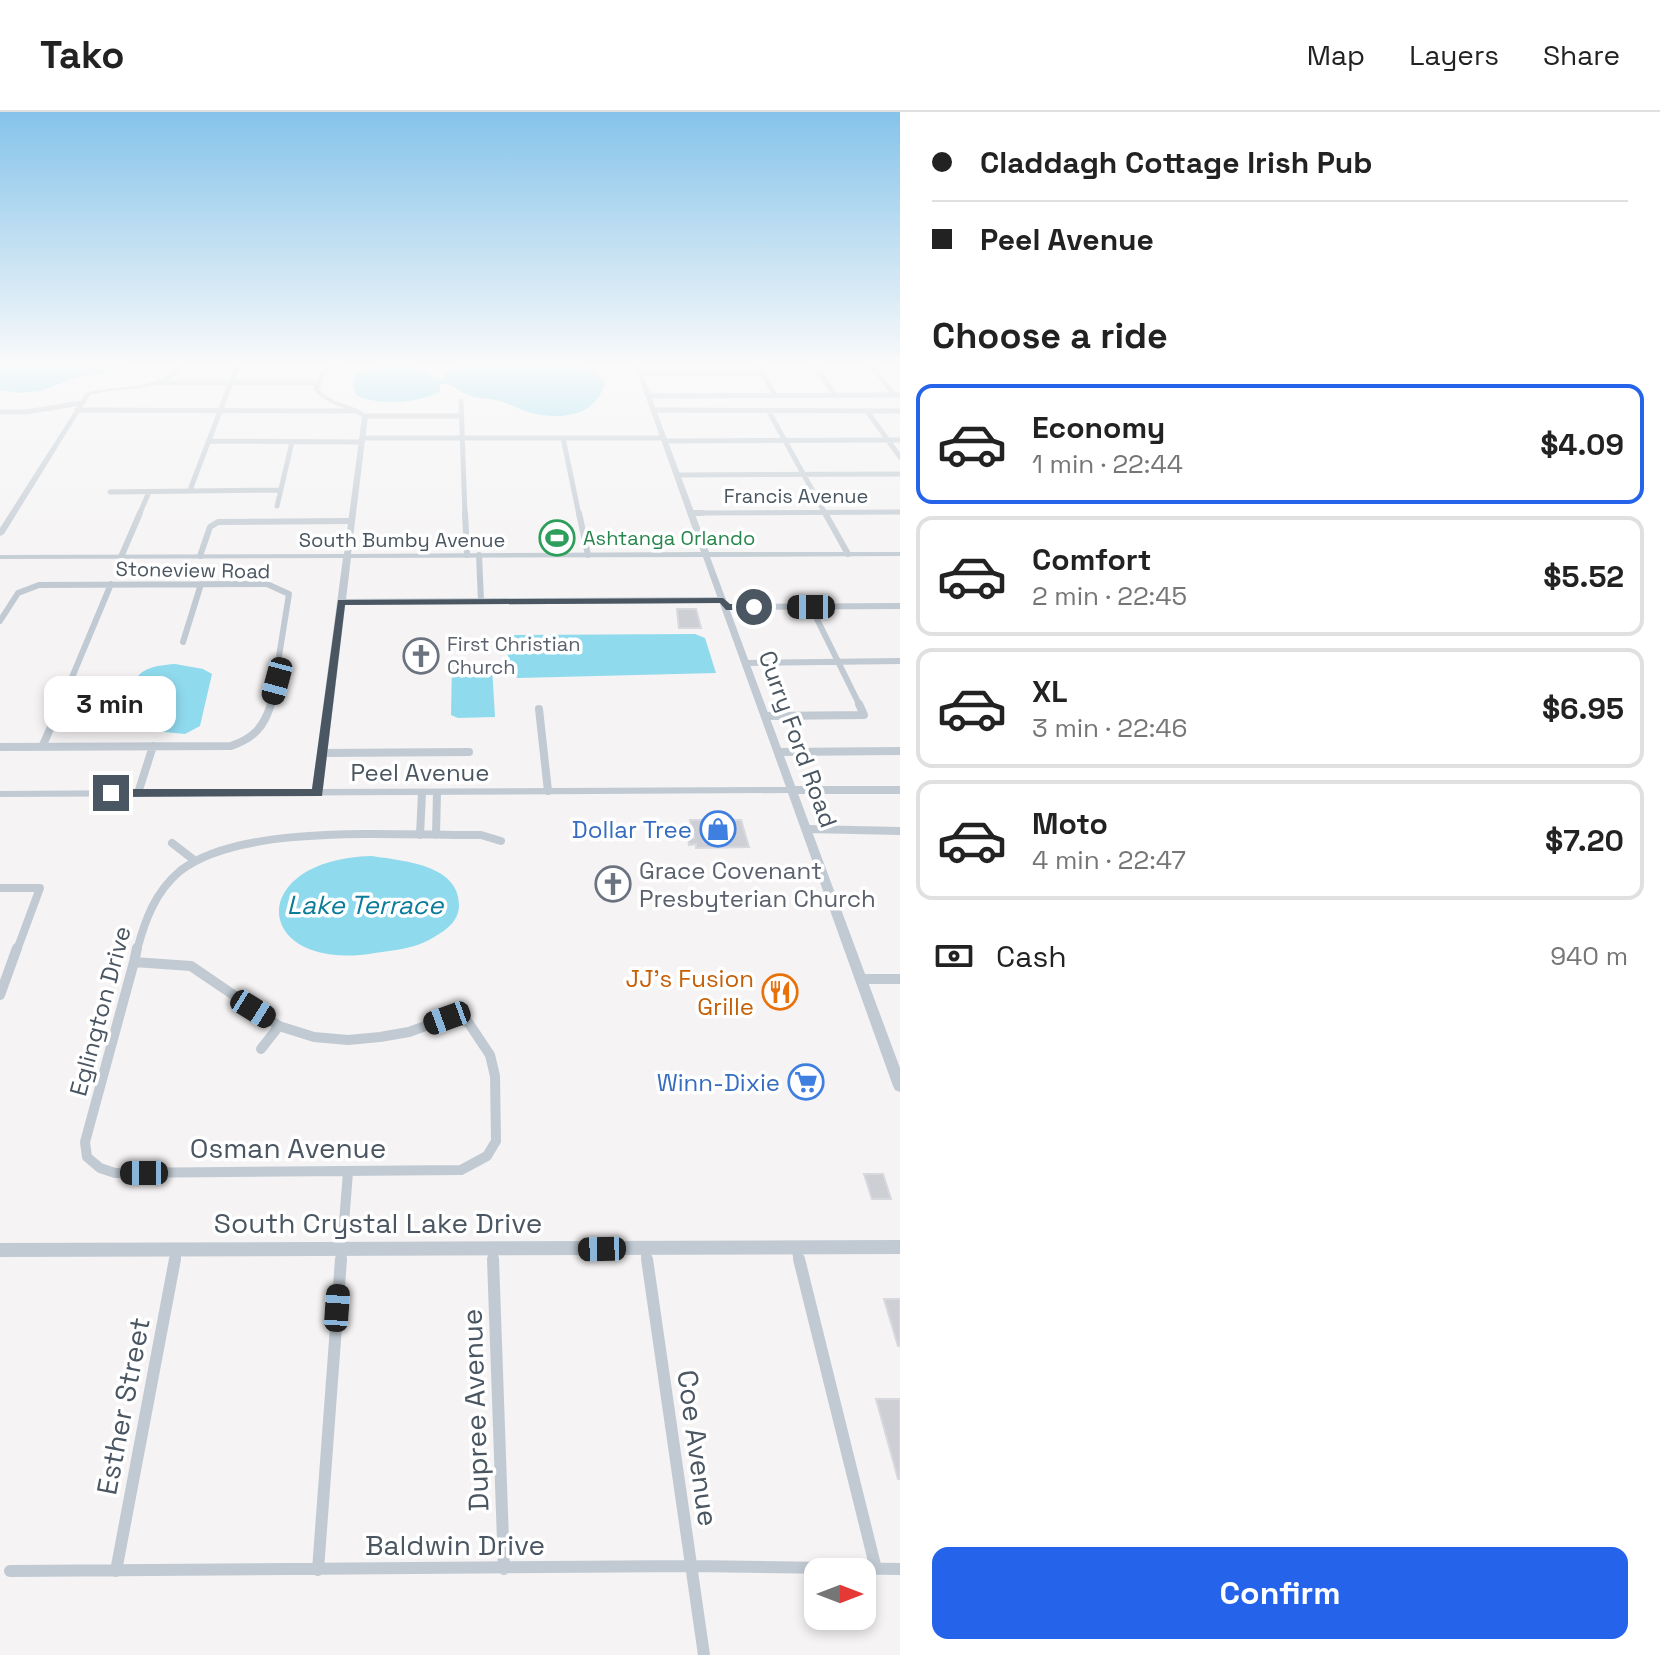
<!DOCTYPE html>
<html lang="en">
<head>
<meta charset="utf-8">
<style>
  :root { --surface:#fff; --page:#f6f6f6; --text:#222; --muted:#767676; --line:#e0e0e0; --accent:#2563eb }
  body { margin:0; font-family:"Space Grotesk",sans-serif; background:var(--page); color:var(--text); height:100vh; display:flex; flex-direction:column; font-size:30px; white-space:nowrap }
  * { box-sizing:border-box; margin:0 }
  p { font-size:26px; color:var(--muted) }
  .icon { flex:none; width:44px; height:44px; fill:none; stroke:currentColor; stroke-width:2; stroke-linecap:round; stroke-linejoin:round }
  .map { position:relative; flex:1; overflow:hidden }
  .panel { display:flex; flex-direction:column; background:var(--surface); width:760px }
  .panel>* { flex:none }
  .banner { display:grid; align-content:center; height:176px; padding:0 32px; background:var(--surface) }
  .needle { width:52px; rotate:90deg }
  .fabs { position:absolute; left:804px; top:1446px; display:grid; gap:16px }
  .fabs a { display:grid; place-items:center; width:72px; height:72px; border-radius:16px; background:var(--surface); box-shadow:0 4px 12px #0003; font-size:40px }
  .end { position:absolute; width:36px; height:36px; margin:-18px; border:10px solid #4a5661; background:#fff; box-shadow:0 0 0 4px #fff }
  .from { border-radius:50% }
  .bubble { position:absolute; height:56px; border-radius:16px; background:var(--surface); box-shadow:0 4px 12px #0003; font-size:26px; font-weight:800; line-height:56px; text-align:center }
  .car { position:absolute; width:24px; height:48px; margin:-24px -12px; border-radius:10px; box-shadow:0 0 6px 2px #0007; background:linear-gradient(#222 24%,#8ab4d8 0 40%,#222 0 76%,#8ab4d8 0 86%,#222 0) }
  .banner b { display:flex; align-items:center; gap:28px; height:76px; font-size:30px }
  .banner b+b { border-top:2px solid var(--line) }
  .banner i { width:20px; height:20px; background:var(--text) }
  ul { padding:0; list-style:none }
  li { display:flex; align-items:center; gap:24px; height:120px; margin:0 16px 12px; padding:0 16px; border:4px solid var(--line); border-radius:16px }
  li div { flex:1 }
  li b { display:block; font-size:30px }
  li em { font-style:normal; font-weight:800 }
  li.current { border-color:var(--accent) }
  li>.icon { width:72px; height:72px; stroke-width:1.5 }
  h2 { padding:0 32px; font-size:36px; line-height:96px }
  .pay { display:flex; align-items:center; gap:20px; height:88px; padding:0 32px; font-size:30px }
  .pay p { margin-inline-start:auto }
  .cta { display:flex; gap:16px; margin-top:auto; padding:16px 32px }
  .cta a { flex:1; height:92px; border-radius:16px; background:var(--accent); color:#fff; font-size:32px; font-weight:800; line-height:92px; text-align:center }
  header { display:flex; align-items:center; gap:48px; box-sizing:border-box; height:112px; padding:0 40px; background:var(--surface); border-bottom:2px solid var(--line) }
  header strong { font-size:38px }
  nav { display:flex; gap:44px; margin-inline-start:auto; font-size:28px }
  main { display:flex; flex:1; min-height:0 }
  .map>svg:first-child { display:block }
  .water { fill:#90daee }
  .building { fill:#cdcfd5; stroke:#d7d9de; stroke-width:2 }
  .lines { fill:none; stroke-linecap:round; stroke-linejoin:round }
  .minor-far4 { stroke:#c1cad2; stroke-width:5 }
  .minor-far3 { stroke:#c1cad2; stroke-width:6 }
  .minor-far2 { stroke:#c1cad2; stroke-width:8 }
  .minor-far1 { stroke:#c1cad2; stroke-width:10 }
  .minor { stroke:#c1cad2; stroke-width:12 }
  .tertiary { fill:#c1cad2; fill-rule:evenodd }
  .route { fill:#4a5661 }
  .labels { text-anchor:middle; dominant-baseline:central; stroke-width:7; stroke-linejoin:round; paint-order:stroke }
  .far-street-label { font-size:20px; fill:#4a5661; stroke:#fff }
  .far-leisure-label { font-size:20px; fill:#27864d; stroke:#fff; text-anchor:start }
  .far-worship-label { font-size:20px; fill:#5b616d; stroke:#fff; text-anchor:start }
  .street-label { font-size:24px; fill:#4a5661; stroke:#fff }
  .shop-label { font-size:24px; fill:#366cbe; stroke:#fff; text-anchor:end }
  .worship-label { font-size:24px; fill:#5b616d; stroke:#fff; text-anchor:start }
  .food-label { font-size:24px; fill:#c56008; stroke:#fff; text-anchor:end }
  .water-label { font-size:26px; font-style:italic; fill:#0c7c9b; stroke:#fff }
  .near-street-label { font-size:28px; fill:#4a5661; stroke:#fff }
</style>
</head>
<body>
<header>
<strong>Tako</strong>
<nav><a>Map</a><a>Layers</a><a>Share</a></nav>
</header>
<main>
<div class="map">
<svg width="900" height="1543" viewBox="0 0 900 1543">
  <rect width="100%" height="100%" fill="#f5f3f3"/>
  <!-- water -->
  <path class="water" d="M0,252H133L124,258L77,265L41,279L19,281L0,278Z
    M384,252L420,255L434,266L444,267L447,260L462,252C492,252 591,241 605,270C597,305 559,309 528,300C518,297 509,291 499,289C488,286 478,287 468,283C456,278 453,271 440,272V280C419,291 377,294 356,283L353,270L357,261Z
    M695,522L705,526L716,561L518,566L510,562L506,527L513,523Z
    M175,552L203,557L212,562L200,614L185,622L122,616L120,607C136,570 128,555 175,552Z
    M452,552L485,551L492,555L495,605L458,606L451,603Z
    M372,744C402,749 459,752 459,793C459,811 443,820 429,828C412,837 394,838 375,841C252,862 243,747 372,744Z"/>
  <!-- building -->
  <path class="building" d="M677,497H696L701,516H679Z
    M690,708H741L749,735L696,736V732L689,733L688,726H694Z
    M864,1062H883L891,1087H872Z
    M884,1187H900V1234H898Z
    M876,1287H900V1367H898Z"/>
  <g class="lines">
    <!-- minor-far4 -->
    <path class="minor-far4" d="M757,252L775,283
      M813,252L835,283
      M870,252L894,283
      M640,262L762,261
      M158,271H316
      M649,284L900,283
      M461,289L465,403
      M77,298L357,299
      M654,298L900,299
      M768,298L826,403
      M867,299L900,345
      M0,300H26L81,291
      M365,304H461
      M362,326H664
      M563,326L579,403
      M209,329L361,330
      M665,329L900,328
      M678,363L900,362
      M190,378L238,252
      M110,380L281,378
      M277,394L292,330
      M692,401L900,400
      M139,403L149,380"/>
    <!-- minor-far3 -->
    <path class="minor-far3" d="M465,401L467,443
      M579,401L588,443
      M692,401H702
      M825,401L848,442
      M479,443L481,489
      M200,444L210,415L218,410L351,409
      M121,445L140,401
      M341,490L723,488
      M726,495L900,494
      M811,495L860,594
      M0,509L18,481L39,473L267,472L289,482L271,594
      M183,530L201,472
      M747,551L900,549
      M60,594L111,472"/>
    <!-- minor-far2 -->
    <path class="minor-far2" d="M539,597L548,679
      M766,604L864,603L859,592
      M0,635L231,634C254,626 264,615 271,592
      M42,635L61,592
      M779,640L900,639
      M323,641L469,640
      M793,678H900
      M138,681L153,634
      M807,717L900,719
      M420,723L422,681
      M436,723L437,681
      M172,731L194,748
      M0,776H40L17,838
      M137,838C145,808 155,780 180,759C242,710 402,724 481,723L501,729"/>
    <!-- minor-far1 -->
    <path class="minor-far1" d="M134,850L191,854L279,914L314,925L348,928L380,925L409,920L447,906L468,910L490,943L495,964L496,1029L487,1044L461,1058L115,1061L100,1056L87,1045L85,1030Z
      M134,850L137,836
      M861,867H900
      M0,883L17,836
      M261,937L279,914
      M796,1135L799,1149
      M645,1136L647,1149
      M493,1137V1149
      M175,1149L177,1137
      M341,1149L348,1060"/>
    <!-- minor -->
    <path class="minor" d="M493,1147L504,1457
      M647,1147L704,1543
      M799,1147L876,1457
      M318,1458L341,1147
      M10,1459L691,1454L900,1457
      M116,1459L175,1147"/>
    <!-- tertiary -->
    <path class="tertiary" d="M181,252H187C162,284 125,273 90,283L4,422L0,424V416L86,281C118,272 158,280 181,252Z
      M338,252H345L325,262L319,277C332,293 353,291 368,304L351,442L701,440L634,252H639L709,440H900V444L710,445L900,956V980L895,978L893,974L788,681L0,685V679L312,677L343,446L0,447V443L344,442L362,305C345,293 326,294 313,277L321,260ZM703,445L786,675L323,677L351,446Z
      M900,1128V1142L0,1145V1131Z"/>
  </g>
  <!-- sky -->
  <linearGradient id="sky" x2="0" y2="1"><stop stop-color="#85c3ea"/><stop offset="0.54" stop-color="#fafafa"/><stop offset="1" stop-color="#fafafa" stop-opacity="0"/></linearGradient>
  <rect width="900" height="468" fill="url(#sky)"/>
  <!-- route -->
  <path class="route" d="M723,486L730,492H754L759,495L754,498H726L720,491L345,493L322,684L111,685L105,681L111,677H312L338,488Z"/>
  <!-- icons -->
  <defs>
    <symbol id="stadium-ring" viewBox="-11 -11 22 22"><circle r="9.5" fill="#fff" stroke="#2e9e5b" stroke-width="1.5"/><path d="M0-5a6.5 5 0 1 0 0 10a6.5 5 0 1 0 0-10ZM-3.5-1.8h7v3.6h-7Z" fill="#2e9e5b"/></symbol>
    <symbol id="church-ring" viewBox="-11 -11 22 22"><circle r="9.5" fill="#fff" stroke="#6b7280" stroke-width="1.5"/><path d="M-1.2-6h2.4v3.5h3.3v2.4h-3.3V6h-2.4V-.1h-3.3v-2.4h3.3Z" fill="#6b7280"/></symbol>
    <symbol id="shop-ring" viewBox="-11 -11 22 22"><circle r="9.5" fill="#fff" stroke="#3f7fe0" stroke-width="1.5"/><path d="M-5-2.5h2.3a2.7 3.5 0 0 1 5.4 0H5L5.5 6h-11ZM-1.5-2.5h3a1.5 2.3 0 0 0-3 0Z" fill="#3f7fe0"/></symbol>
    <symbol id="restaurant-ring" viewBox="-11 -11 22 22"><circle r="9.5" fill="#fff" stroke="#e8710a" stroke-width="1.5"/><path d="M-5-6h1v4h1v-4h1v4h1v-4h1v5L-1.5 .5V6h-2V.5L-5-1ZM5-6V6H3V1.5H1.5Q1.5-4 5-6Z" fill="#e8710a"/></symbol>
    <symbol id="supermarket-ring" viewBox="-11 -11 22 22"><circle r="9.5" fill="#fff" stroke="#3f7fe0" stroke-width="1.5"/><path d="M-6-5.5h2.5l.6 2H6L4.5 2H-2.5L-4.4-4H-6ZM-1.5 3.2a1.3 1.3 0 1 0 .1 0ZM3 3.2a1.3 1.3 0 1 0 .1 0Z" fill="#3f7fe0"/></symbol>
  </defs>
  <g fill-rule="evenodd">
    <use href="#stadium-ring" x="537" y="406" width="40" height="40"/>
    <use href="#church-ring" x="401" y="524" width="40" height="40"/>
    <use href="#shop-ring" x="698" y="697" width="40" height="40"/>
    <use href="#church-ring" x="593" y="752" width="40" height="40"/>
    <use href="#restaurant-ring" x="760" y="860" width="40" height="40"/>
    <use href="#supermarket-ring" x="786" y="950" width="40" height="40"/>
  </g>
  <g class="labels">
    <!-- far-street labels -->
    <g class="far-street-label">
      <text x="796" y="384">Francis Avenue</text>
      <text x="402" y="428">South Bumby Avenue</text>
      <text transform="translate(193 458) rotate(1)">Stoneview Road</text>
    </g>
    <!-- far-leisure labels -->
    <g class="far-leisure-label">
      <text x="583" y="426">Ashtanga Orlando</text>
    </g>
    <!-- far-worship labels -->
    <g class="far-worship-label">
      <text x="447" y="532">First Christian<tspan x="447" dy="23">Church</tspan></text>
    </g>
    <!-- street labels -->
    <g class="street-label">
      <text transform="translate(798 627) rotate(70)">Curry Ford Road</text>
      <text x="420" y="660">Peel Avenue</text>
      <text transform="translate(100 899) rotate(-75)">Eglington Drive</text>
    </g>
    <!-- shop labels -->
    <g class="shop-label">
      <text x="692" y="717">Dollar Tree</text>
      <text x="780" y="970">Winn-Dixie</text>
    </g>
    <!-- worship labels -->
    <g class="worship-label">
      <text x="639" y="758">Grace Covenant<tspan x="639" dy="28">Presbyterian Church</tspan></text>
    </g>
    <!-- food labels -->
    <g class="food-label">
      <text x="754" y="866">JJ's Fusion<tspan x="754" dy="28">Grille</tspan></text>
    </g>
    <!-- water labels -->
    <g class="water-label">
      <text x="365" y="793">Lake Terrace</text>
    </g>
    <!-- near-street labels -->
    <g class="near-street-label">
      <text x="288" y="1036">Osman Avenue</text>
      <text x="378" y="1111">South Crystal Lake Drive</text>
      <text transform="translate(123 1294) rotate(-79)">Esther Street</text>
      <text transform="translate(475 1298) rotate(-92)">Dupree Avenue</text>
      <text transform="translate(698 1336) rotate(82)">Coe Avenue</text>
      <text x="455" y="1433">Baldwin Drive</text>
    </g>
  </g>
</svg>
<div class="fabs">
<a><svg class="needle" viewBox="-14 -14 28 28"><path d="M0-13l5 13h-10z" fill="#e53935"/><path d="M0 13l5-13h-10z" fill="#767676"/></svg></a>
</div>
<i class="end from" style="left:754px;top:495px"></i>
<i class="end" style="left:111px;top:681px"></i>
<div class="bubble" style="left:44px;top:564px;width:132px">3 min</div>
<i class="car" style="left:811px;top:495px;rotate:270deg"></i>
<i class="car" style="left:277px;top:569px;rotate:195deg"></i>
<i class="car" style="left:253px;top:897px;rotate:122deg"></i>
<i class="car" style="left:447px;top:906px;rotate:250deg"></i>
<i class="car" style="left:144px;top:1061px;rotate:270deg"></i>
<i class="car" style="left:602px;top:1137px;rotate:269deg"></i>
<i class="car" style="left:337px;top:1196px;rotate:4deg"></i>
</div>
<section class="panel">
<div class="banner">
<b><i class="from"></i>Claddagh Cottage Irish Pub</b>
<b><i></i>Peel Avenue</b>
</div>
<h2>Choose a ride</h2>
<ul>
<li class="current"><svg class="icon" aria-label="car" viewBox="0 0 24 24"><path d="M5 17H2v-5l4-1 3-4h7l3 4 3 1v5h-3M9 17h6M6 11h13"/><circle cx="7" cy="17" r="2"/><circle cx="17" cy="17" r="2"/></svg><div><b>Economy</b><p>1 min · 22:44</p></div><em>$4.09</em></li>
<li><svg class="icon" aria-label="car" viewBox="0 0 24 24"><path d="M5 17H2v-5l4-1 3-4h7l3 4 3 1v5h-3M9 17h6M6 11h13"/><circle cx="7" cy="17" r="2"/><circle cx="17" cy="17" r="2"/></svg><div><b>Comfort</b><p>2 min · 22:45</p></div><em>$5.52</em></li>
<li><svg class="icon" aria-label="car" viewBox="0 0 24 24"><path d="M5 17H2v-5l4-1 3-4h7l3 4 3 1v5h-3M9 17h6M6 11h13"/><circle cx="7" cy="17" r="2"/><circle cx="17" cy="17" r="2"/></svg><div><b>XL</b><p>3 min · 22:46</p></div><em>$6.95</em></li>
<li><svg class="icon" aria-label="car" viewBox="0 0 24 24"><path d="M5 17H2v-5l4-1 3-4h7l3 4 3 1v5h-3M9 17h6M6 11h13"/><circle cx="7" cy="17" r="2"/><circle cx="17" cy="17" r="2"/></svg><div><b>Moto</b><p>4 min · 22:47</p></div><em>$7.20</em></li>
</ul>
<div class="pay"><svg class="icon" aria-label="cash" viewBox="0 0 24 24"><path d="M3 7h18v10H3z"/><circle cx="12" cy="12" r="2"/></svg>Cash<p>940 m</p></div>
<div class="cta"><a>Confirm</a></div>
</section>
</main>
</body>
</html>
